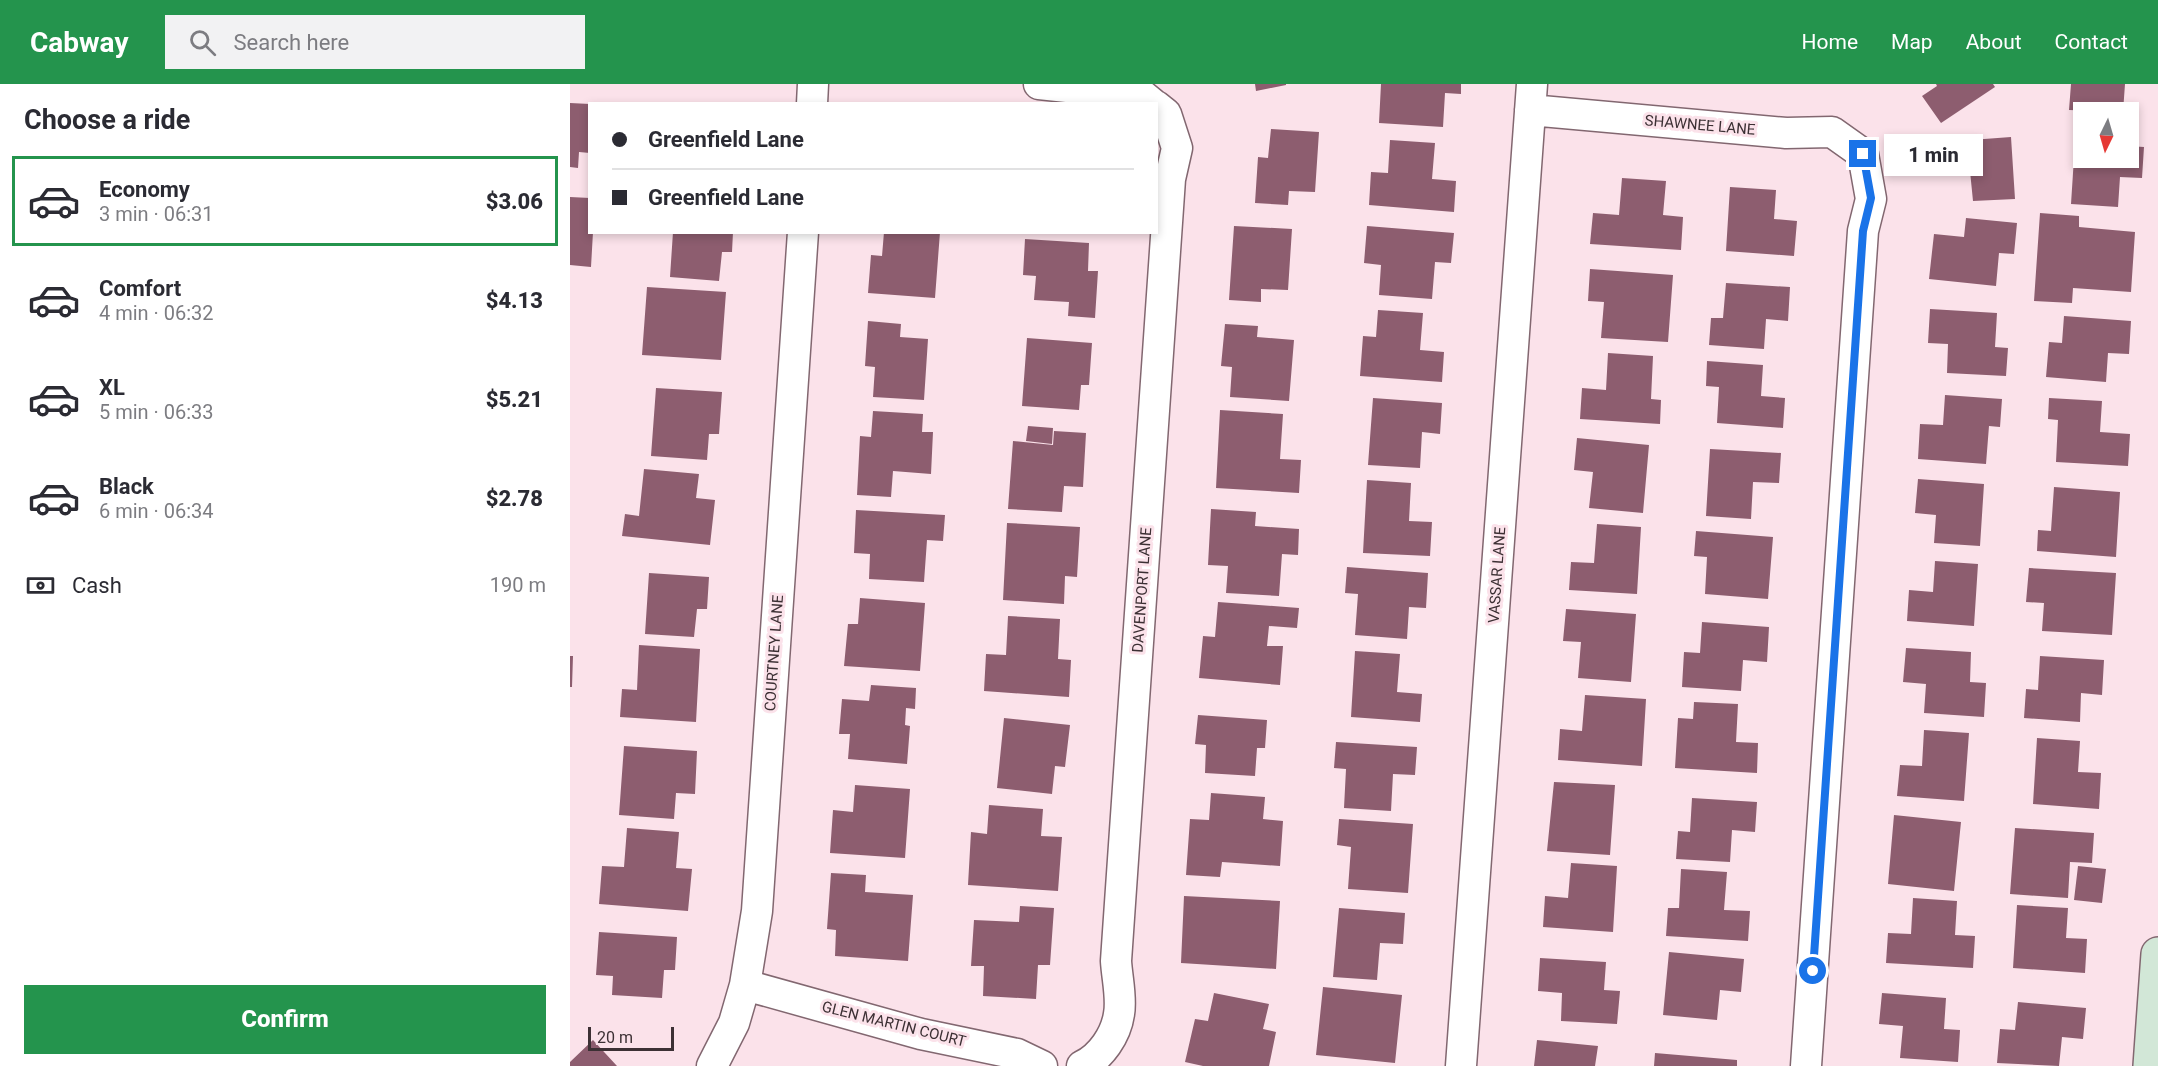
<!DOCTYPE html>
<html lang="en">
<head>
<meta charset="utf-8">
<style>
  :root { --surface:#fff; --page:#f2f2f3; --text:#2b2b33; --muted:#7c7c81; --line:#e1e1e2; --accent:#24944d }
  body { margin:0; font-family:Roboto,sans-serif; background:var(--page); color:var(--text); height:100vh; display:flex; flex-direction:column; font-size:22px; white-space:nowrap }
  * { box-sizing:border-box; margin:0 }
  p { font-size:20px; color:var(--muted) }
  .icon { flex:none; width:33px; height:33px; fill:none; stroke:currentColor; stroke-width:2; stroke-linecap:round; stroke-linejoin:round }
  .map { position:relative; flex:1; overflow:hidden }
  .side { display:flex; flex-direction:column; background:var(--surface); width:570px }
  .side>* { flex:none }
  .hud { position:absolute; left:18px; top:18px; width:570px; height:132px; border-radius:0px; box-shadow:0 3px 9px #0003; display:grid; align-content:center; height:132px; padding:0 24px; background:var(--surface) }
  .needle { width:39px; rotate:185deg }
  .fabs { position:absolute; left:1503px; top:18px; display:grid; gap:12px }
  .fabs a { display:grid; place-items:center; width:66px; height:66px; border-radius:0px; background:var(--surface); box-shadow:0 3px 9px #0003; font-size:30px }
  .scale { position:absolute; left:18px; bottom:15px; width:86px; box-sizing:border-box; padding-left:6px; border:3px solid #3c3034; border-top:0; font-size:16px; line-height:21px; white-space:nowrap; color:#3c3034; -webkit-text-stroke:4px #fbe2ea; paint-order:stroke }
  .end { position:absolute; width:27px; height:27px; margin:-14px; border:8px solid #1a73e8; background:#fff; box-shadow:0 0 0 3px #fff }
  .from { border-radius:50% }
  .bubble { position:absolute; height:42px; border-radius:0px; background:var(--surface); box-shadow:0 3px 9px #0003; font-size:20px; font-weight:800; line-height:42px; text-align:center }
  .hud b { display:flex; align-items:center; gap:21px; height:57px; font-size:22px }
  .hud b+b { border-top:2px solid var(--line) }
  .hud i { width:15px; height:15px; background:var(--text) }
  ul { padding:0; list-style:none }
  li { display:flex; align-items:center; gap:18px; height:90px; margin:0 12px 9px; padding:0 12px; border:3px solid transparent; border-radius:0px }
  li div { flex:1 }
  li b { display:block; font-size:22px }
  li em { font-style:normal; font-weight:800 }
  li.selected { border-color:var(--accent) }
  li>.icon { width:54px; height:54px; stroke-width:1.5 }
  h2 { padding:0 24px; font-size:27px; line-height:72px }
  .pay { display:flex; align-items:center; gap:15px; height:66px; padding:0 24px; font-size:22px }
  .pay p { margin-inline-start:auto }
  .action { display:flex; gap:12px; margin-top:auto; padding:12px 24px }
  .action a { flex:1; height:69px; border-radius:0px; background:var(--accent); color:#fff; font-size:24px; font-weight:800; line-height:69px; text-align:center }
  header { display:flex; align-items:center; gap:36px; box-sizing:border-box; height:84px; padding:0 30px; background:var(--accent); color:#fff }
  header strong { font-size:28px }
  nav { display:flex; gap:33px; margin-inline-start:auto; font-size:21px }
  .search { width:420px; height:54px; background:var(--page); display:flex; align-items:center; gap:15px; box-sizing:border-box; padding:0 21px; border-radius:0px; color:var(--muted); font-size:22px }
  main { display:flex; flex:1; min-height:0 }
  .map>svg:first-child { display:block }
  .building { fill:#8d5d6f }
  .lines { fill:none; stroke-linecap:round; stroke-linejoin:round }
  .street-casing { stroke:#826770; stroke-width:33 }
  .secondary-casing { stroke:#826770; stroke-width:36 }
  .street { stroke:#fff; stroke-width:30 }
  .secondary { stroke:#d2e7d7; stroke-width:33 }
  .route { stroke:#1a73e8; stroke-width:8 }
  .labels { text-anchor:middle; dominant-baseline:central; stroke-width:6; stroke-linejoin:round; paint-order:stroke }
  .street-label { font-size:15px; fill:#3c3034; stroke:#fbe2ea }
</style>
</head>
<body>
<header>
<strong>Cabway</strong>
<div class="search"><svg class="icon" aria-label="search" viewBox="0 0 24 24"><circle cx="10" cy="10" r="6"/><path d="M15 15l6 6"/></svg>Search here</div>
<nav><a>Home</a><a>Map</a><a>About</a><a>Contact</a></nav>
</header>
<main>
<section class="side">
<h2>Choose a ride</h2>
<ul>
<li class="selected"><svg class="icon" aria-label="car" viewBox="0 0 24 24"><path d="M5 17H2v-5l4-1 3-4h7l3 4 3 1v5h-3M9 17h6M6 11h13"/><circle cx="7" cy="17" r="2"/><circle cx="17" cy="17" r="2"/></svg><div><b>Economy</b><p>3 min · 06:31</p></div><em>$3.06</em></li>
<li><svg class="icon" aria-label="car" viewBox="0 0 24 24"><path d="M5 17H2v-5l4-1 3-4h7l3 4 3 1v5h-3M9 17h6M6 11h13"/><circle cx="7" cy="17" r="2"/><circle cx="17" cy="17" r="2"/></svg><div><b>Comfort</b><p>4 min · 06:32</p></div><em>$4.13</em></li>
<li><svg class="icon" aria-label="car" viewBox="0 0 24 24"><path d="M5 17H2v-5l4-1 3-4h7l3 4 3 1v5h-3M9 17h6M6 11h13"/><circle cx="7" cy="17" r="2"/><circle cx="17" cy="17" r="2"/></svg><div><b>XL</b><p>5 min · 06:33</p></div><em>$5.21</em></li>
<li><svg class="icon" aria-label="car" viewBox="0 0 24 24"><path d="M5 17H2v-5l4-1 3-4h7l3 4 3 1v5h-3M9 17h6M6 11h13"/><circle cx="7" cy="17" r="2"/><circle cx="17" cy="17" r="2"/></svg><div><b>Black</b><p>6 min · 06:34</p></div><em>$2.78</em></li>
</ul>
<div class="pay"><svg class="icon" aria-label="cash" viewBox="0 0 24 24"><path d="M3 7h18v10H3z"/><circle cx="12" cy="12" r="2"/></svg>Cash<p>190 m</p></div>
<div class="action"><a>Confirm</a></div>
</section>
<div class="map">
<svg width="1588" height="982" viewBox="0 0 1588 982">
  <rect width="100%" height="100%" fill="#fbe2ea"/>
  <!-- building -->
  <path class="building" d="M685,0H716V1L686,7Z
    M811,0H891V10L875,9L873,43L809,39Z
    M1366,0H1423L1425,3L1371,39L1352,12L1367,2Z
    M1501,0H1555L1553,28L1499,26Z
    M0,19L20,20V69L9,68L8,84L0,83Z
    M701,45L749,48L745,108L719,107L718,121L685,119L688,73L698,74Z
    M1441,53L1445,115L1403,117L1400,87L1376,88L1374,58Z
    M820,56L865,59L862,95L886,97L884,128L799,121L801,88L818,89Z
    M1505,58L1514,59V74H1558V62L1574,63L1572,94L1550,93L1548,123L1501,120Z
    M1052,94L1096,97L1093,131L1113,133L1111,166L1020,160L1023,129L1049,131Z
    M1160,103L1206,106L1204,135L1227,137L1224,172L1156,167Z
    M0,113L20,114V148H23L21,183L0,181Z
    M1470,129L1509,132V143L1565,148L1561,208L1503,204L1502,219L1464,217Z
    M1396,134L1447,139L1444,170L1429,169L1426,202L1359,195L1364,150L1394,153Z
    M664,142L722,145L718,206L691,205V218L659,216Z
    M797,142L884,149L881,179L865,178L862,215L809,211L811,181L794,179Z
    M103,148H163L162,168H152L149,197L100,193Z
    M314,148H370L365,214L298,209L301,171L312,172Z
    M455,155L519,159L518,187H528L525,234L498,232L499,218L464,216L466,192L453,191Z
    M1020,185L1103,191L1098,258L1031,254L1034,218L1018,217Z
    M1156,199L1220,203L1218,237L1196,235L1194,265L1139,261L1141,234H1153Z
    M77,203L156,208L151,276L72,271Z
    M1360,225L1427,229L1425,263L1438,264L1436,292L1377,289L1378,260L1358,259Z
    M808,226L853,229L850,266L874,268L872,298L790,292L793,252L806,253Z
    M1494,232L1561,237L1559,270L1538,269L1536,298L1476,293L1479,258L1492,259Z
    M298,237L331,240L330,253L358,255L354,316L303,313L305,283L295,282Z
    M655,240L688,242L687,253L724,256L719,317L660,313L662,283L651,282Z
    M457,254L522,259L519,301H511L509,326L452,322Z
    M1038,269L1083,272L1081,315L1091,316L1090,340L1010,335L1012,304L1036,306Z
    M1137,277L1193,281L1191,312L1215,314L1213,344L1147,339L1149,303L1136,302Z
    M86,304L152,308L149,350H139L137,376L81,372Z
    M1375,311L1432,315L1430,343L1419,342L1416,380L1348,375L1350,340L1373,341Z
    M803,314L872,319L870,350L852,348L850,384L798,381Z
    M1479,314L1532,317L1530,348L1560,350L1558,382L1486,378L1488,336L1478,335Z
    M650,326L713,330L710,375L731,376L729,409L646,404Z
    M303,327L353,330L352,348H363L361,390L323,387L321,413L287,411L290,352L301,353Z
    M458,342L483,344L482,360L456,357Z
    M484,347L516,349L513,403L494,402L492,428L438,425L443,357L483,361Z
    M1007,354L1079,361L1073,429L1019,424L1023,388L1004,386Z
    M1140,365L1211,369L1209,399L1183,398L1181,435L1136,432Z
    M74,385L129,390L126,414L145,416L140,461L52,452L55,430L69,432Z
    M1348,395L1414,400L1410,462L1364,459L1366,431L1345,429Z
    M797,396L841,399L839,437L862,438L860,472L793,469Z
    M1484,403L1550,408L1546,473L1467,467L1468,446L1481,447Z
    M641,425L686,428L685,442L729,445L728,471L712,470L709,512L656,509L658,482L638,481Z
    M286,426L375,431L373,457L357,456L354,498L299,495L300,470L284,469Z
    M437,439L510,443L507,493L495,492L494,520L433,516Z
    M1027,440L1071,443L1067,510L999,506L1001,478L1024,479Z
    M1126,447L1203,453L1198,515L1135,510L1137,473L1124,472Z
    M1365,477L1408,480L1404,542L1337,537L1339,506L1363,508Z
    M777,483L858,489L856,524L839,523L837,555L785,551L788,510L775,509Z
    M1459,484L1546,489L1542,551L1472,547L1474,519L1456,518Z
    M79,489L139,493L137,525H127L124,553L75,550Z
    M290,514L355,519L350,587L274,582L278,540H288Z
    M648,518L729,524L727,544L699,542L697,562H713L710,601L629,594L633,552L645,553Z
    M996,525L1066,530L1061,598L1008,594L1011,558L993,557Z
    M438,532L490,535L488,575L501,576L499,613L414,607L416,570L436,571Z
    M1132,538L1199,543L1197,578L1173,576L1171,607L1112,603L1114,568L1130,569Z
    M69,561L130,565L126,638L50,633L52,605L67,606Z
    M1336,564L1401,568L1400,598L1416,599L1414,633L1354,629L1356,600L1333,598Z
    M785,567L830,570L827,608L852,610L850,638L781,633Z
    M0,572H3L2,603H0Z
    M1470,572L1534,576L1532,611L1511,609L1510,638L1454,634L1456,605L1468,606Z
    M301,601L346,604L345,625L336,624L335,641L340,642L337,680L278,675L280,650H269L272,615L299,617Z
    M1015,611L1076,615L1072,682L988,676L990,645L1012,647Z
    M1124,618L1168,620L1166,658L1188,659L1187,689L1105,684L1108,634L1123,635Z
    M628,631L697,636L695,664H687L685,692L635,689L636,661L625,660Z
    M434,634L500,641L495,683L485,682L482,710L427,704Z
    M1354,646L1399,649L1394,717L1327,712L1330,681L1352,682Z
    M1467,654L1510,657L1508,688L1531,689L1529,725L1463,720Z
    M766,658L847,663L845,691L823,690L821,727L774,724L776,685L764,684Z
    M54,662L127,667L125,710L106,709L104,735L49,731Z
    M984,698L1045,701L1040,771L977,767Z
    M285,701L340,705L335,774L260,769L263,726L283,728Z
    M641,709L695,713L693,735L713,737L710,782L652,778L650,793L616,791L620,735L639,736Z
    M1122,714L1187,718L1185,748L1162,746L1160,778L1106,775L1108,747L1120,748Z
    M419,721L473,725L471,752L492,753L488,807L398,801L401,748L417,750Z
    M1324,731L1391,738L1384,807L1318,800Z
    M769,735L843,740L838,809L778,805L781,763L767,761Z
    M57,744L109,748L106,784L122,785L118,827L29,820L32,782L54,783Z
    M1445,744L1524,749L1522,779L1500,778L1498,814L1440,810Z
    M1001,779L1047,782L1043,848L973,843L975,812L998,814Z
    M1508,782L1536,785L1532,819L1504,816Z
    M1111,785L1157,788L1154,826L1180,827L1178,857L1096,852L1098,824H1109Z
    M261,789L296,791L295,808L343,811L338,877L265,872L266,846L257,845Z
    M614,812L710,817L706,885L611,879Z
    M1343,814L1387,817L1385,851L1405,852L1403,884L1316,879L1318,849L1341,850Z
    M1447,821L1498,824L1496,854L1517,855L1515,889L1443,884Z
    M450,822L484,824L480,881H468L466,915L413,912L414,882H401L404,836L449,838Z
    M769,824L835,829L833,860L810,859L807,896L763,893Z
    M29,848L107,853L105,886H94L92,914L42,911L43,892L26,891Z
    M1099,868L1174,875L1171,908L1150,906L1147,936L1093,931Z
    M970,874L1036,878L1034,906L1050,907L1047,940L991,937L992,909L968,907Z
    M753,903L832,911L825,979L746,971Z
    M644,909L699,920L693,945L706,948L699,982H633L615,978L625,935L638,937Z
    M1312,909L1376,914L1374,945L1390,946L1388,978L1330,974L1333,942L1309,940Z
    M1448,918L1516,924L1513,955L1492,953L1489,982L1427,979L1430,945L1445,946Z
    M23,956L47,982H0V978Z
    M967,956L1028,962L1025,982H964Z
    M1085,969L1167,976V982H1084Z"/>
  <g class="lines">
    <defs>
      <path id="street" d="M469,0L572,11L583,20
        M242,20L243,0
        M960,26L1216,49L1262,48L1293,70L1301,115L1293,147L1236,982
        M175,901L351,950L447,970L472,982
        M142,982L164,939L175,901L187,827L233,148
        M512,982C531,973 546,951 549,930C552,914 547,894 546,877L600,95L607,64L596,30L586,22
        M891,982L962,0"/>
      <path id="secondary" d="M1580,982L1588,870"/>
    </defs>
    <!-- street casing -->
    <use href="#street" class="street-casing"/>
    <!-- secondary casing -->
    <use href="#secondary" class="secondary-casing"/>
    <!-- street -->
    <use href="#street" class="street"/>
    <!-- secondary -->
    <use href="#secondary" class="secondary"/>
  </g>
  <g class="lines">
    <!-- route -->
    <path class="route" d="M1243,887L1293,147L1301,114L1293,70"/>
  </g>
  <g class="labels">
    <!-- street labels -->
    <g class="street-label">
      <text transform="translate(1130 41) rotate(5)">SHAWNEE LANE</text>
      <text transform="translate(927 491) rotate(-86)">VASSAR LANE</text>
      <text transform="translate(572 506) rotate(-86)">DAVENPORT LANE</text>
      <text transform="translate(204 569) rotate(-86)">COURTNEY LANE</text>
      <text transform="translate(324 940) rotate(14)">GLEN MARTIN COURT</text>
    </g>
  </g>
</svg>
<div class="fabs">
<a><svg class="needle" viewBox="-14 -14 28 28"><path d="M0-13l5 13h-10z" fill="#e53935"/><path d="M0 13l5-13h-10z" fill="#7c7c81"/></svg></a>
</div>
<div class="scale">20 m</div>
<i class="end from" style="left:1243px;top:887px"></i>
<i class="end" style="left:1293px;top:70px"></i>
<div class="bubble" style="left:1314px;top:50px;width:99px">1 min</div>
<div class="hud">
<b><i class="from"></i>Greenfield Lane</b>
<b><i></i>Greenfield Lane</b>
</div>
</div>
</main>
</body>
</html>
